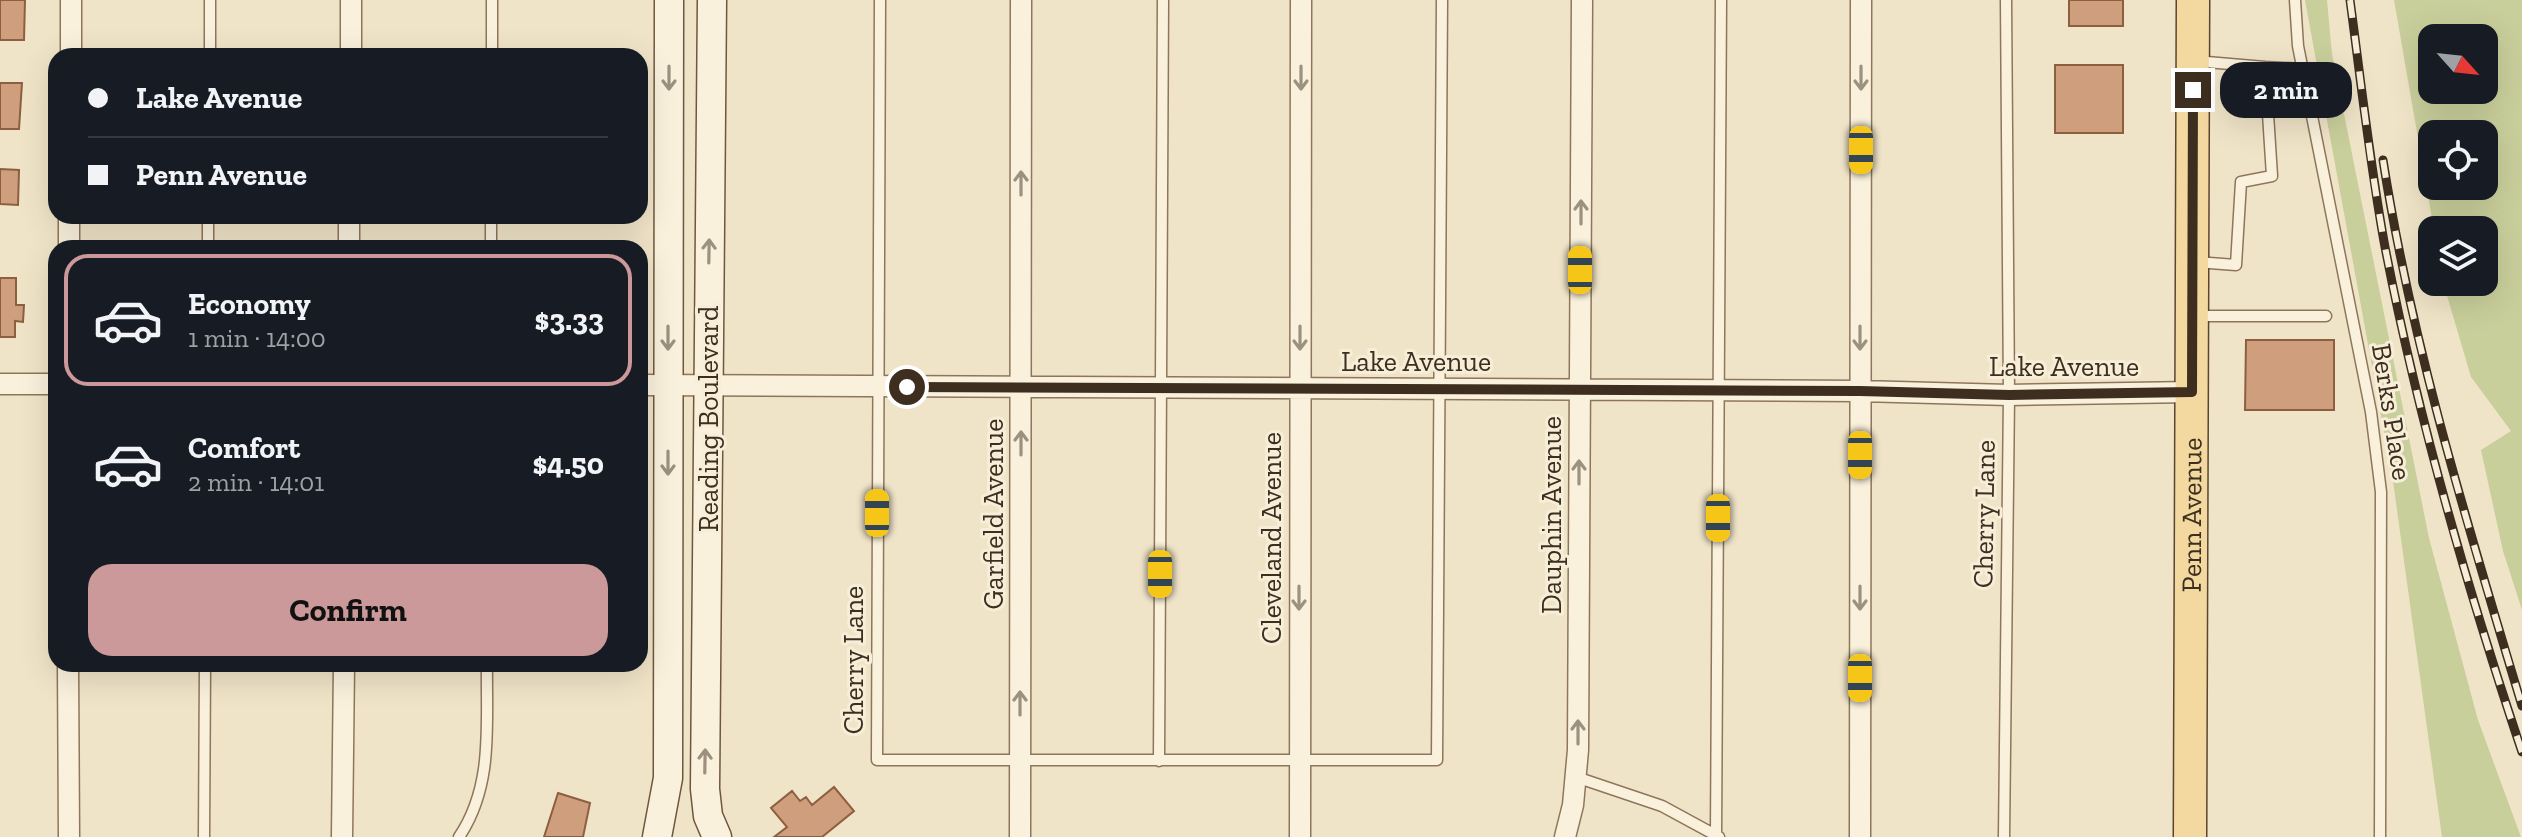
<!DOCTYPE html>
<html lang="en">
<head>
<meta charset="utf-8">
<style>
  :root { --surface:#171b24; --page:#242831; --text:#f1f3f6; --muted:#9ea1a6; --line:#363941; --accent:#cc999b }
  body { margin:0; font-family:"Zilla Slab",serif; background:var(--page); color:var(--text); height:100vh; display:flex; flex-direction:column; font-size:30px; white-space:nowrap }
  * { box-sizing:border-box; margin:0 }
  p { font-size:26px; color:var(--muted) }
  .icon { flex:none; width:44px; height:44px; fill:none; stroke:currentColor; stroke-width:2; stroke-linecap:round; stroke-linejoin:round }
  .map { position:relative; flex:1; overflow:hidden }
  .panel { position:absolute; left:48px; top:240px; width:600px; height:432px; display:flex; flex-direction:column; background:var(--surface); border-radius:24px; box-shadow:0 8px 32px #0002 }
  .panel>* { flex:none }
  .banner { position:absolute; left:48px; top:48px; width:600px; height:176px; border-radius:24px; box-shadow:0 8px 32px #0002; display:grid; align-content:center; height:176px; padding:0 40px; background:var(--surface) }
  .needle { width:52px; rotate:117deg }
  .tools { position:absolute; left:2418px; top:24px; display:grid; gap:16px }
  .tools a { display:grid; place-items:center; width:80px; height:80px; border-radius:16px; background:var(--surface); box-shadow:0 8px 32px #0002; font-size:40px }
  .end { position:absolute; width:36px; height:36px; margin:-18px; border:10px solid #3d2e20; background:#fff; box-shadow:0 0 0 4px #fff }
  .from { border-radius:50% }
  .bubble { position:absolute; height:56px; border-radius:24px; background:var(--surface); box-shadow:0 8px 32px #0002; font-size:26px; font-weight:800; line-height:56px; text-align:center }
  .car { position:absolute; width:24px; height:48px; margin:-24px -12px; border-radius:10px; box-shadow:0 0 6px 2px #0007; background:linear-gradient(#f5c518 24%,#345 0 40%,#f5c518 0 76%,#345 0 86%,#f5c518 0) }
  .banner b { display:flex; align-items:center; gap:28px; height:76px; font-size:30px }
  .banner b+b { border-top:2px solid var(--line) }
  .banner i { width:20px; height:20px; background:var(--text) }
  ul { padding:14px 0 0; list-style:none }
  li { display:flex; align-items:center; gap:24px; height:132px; margin:0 16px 12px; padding:0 24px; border:4px solid transparent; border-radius:24px }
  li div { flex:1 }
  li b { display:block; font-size:30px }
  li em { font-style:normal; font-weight:800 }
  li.selected { border-color:var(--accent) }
  li>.icon { width:72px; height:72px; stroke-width:1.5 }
  .action { display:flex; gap:16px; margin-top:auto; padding:16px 40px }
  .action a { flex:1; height:92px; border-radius:24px; background:var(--accent); color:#111; font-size:32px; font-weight:800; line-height:92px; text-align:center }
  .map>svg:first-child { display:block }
  .green { fill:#c9cf9b; fill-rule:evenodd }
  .building { fill:#cf9f7d; stroke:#8d5f41; stroke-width:2 }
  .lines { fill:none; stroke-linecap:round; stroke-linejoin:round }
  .lane-casing { stroke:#8d765c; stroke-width:13 }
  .street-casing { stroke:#8d765c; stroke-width:23 }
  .secondary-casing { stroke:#6f573f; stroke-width:31 }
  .primary-casing { stroke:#5b4430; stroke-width:35 }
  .lane { stroke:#faf1dc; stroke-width:10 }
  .street { stroke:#faf1dc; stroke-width:20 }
  .secondary { stroke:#faf1dc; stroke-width:28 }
  .primary { stroke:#f3d9a0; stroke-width:32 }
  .rail-casing { stroke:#3d2e20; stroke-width:9 }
  .rail { stroke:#f7eed8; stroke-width:6; stroke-dasharray:18; stroke-linecap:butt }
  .oneway { stroke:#9c907e }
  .route { stroke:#3d2e20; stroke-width:10 }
  .labels { text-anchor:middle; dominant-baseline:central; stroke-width:6; stroke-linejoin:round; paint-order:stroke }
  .street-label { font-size:28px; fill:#3d2e20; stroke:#f7eed8 }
</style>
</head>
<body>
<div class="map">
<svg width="2522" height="837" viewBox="0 0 2522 837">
  <rect width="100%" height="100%" fill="#f0e4c8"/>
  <!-- green -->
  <path class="green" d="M2305,0H2327L2332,54L2429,538L2478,720L2521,837H2442L2393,481Z
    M2394,0H2522V610L2503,551L2481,450L2511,431L2471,377L2443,282H2484V230H2434ZM2432,38H2484V90H2432ZM2432,134H2484V186H2432Z"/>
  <!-- building -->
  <path class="building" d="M0,0H25L24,40H0Z
    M2069,0H2123V26H2069Z
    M2055,65H2123V133H2055Z
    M0,83H22L19,129H0Z
    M0,169L19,170L18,205L0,204Z
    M0,278H16V305H24L23,322L15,321V337H0Z
    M2246,340H2334V410H2245Z
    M834,787L854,811L822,837H774L787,827L771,808L792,791L800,801L806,797L812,805Z
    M558,793L590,803L583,837H544Z"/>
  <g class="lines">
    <defs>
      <path id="lane" d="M880,0L877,760H1437L1442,0
        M2295,0L2298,46L2371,412L2381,492L2380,837
        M210,56V0
        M492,56V0
        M2195,61L2265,67L2272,176L2241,182L2236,265L2196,262
        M2265,67L2303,69
        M208,248V216
        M491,248V216
        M2194,316H2326
        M1159,761L1163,0
        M1576,777L1662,806L1719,837
        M1716,835L1721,0
        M204,837L205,664
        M459,837C494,785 486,724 487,664
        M2004,837L2009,395L2006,0"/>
      <path id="street" d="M71,56V0
        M351,56V0
        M69,248V216
        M349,248V216
        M0,384H56
        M640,385L1860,391L2009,395L2192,392
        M68,664L69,837
        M342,837L344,664
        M1020,837L1021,0
        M1300,837L1301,0
        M1565,837L1573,805L1578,750L1582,0
        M1860,837L1861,0"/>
      <path id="secondary" d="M712,0L705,789L708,816L717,837
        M657,837L668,778L669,0"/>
      <g id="primary">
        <path id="s1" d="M2190,837L2193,0"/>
      </g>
    </defs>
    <!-- lane casing -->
    <use href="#lane" class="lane-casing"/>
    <!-- street casing -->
    <use href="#street" class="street-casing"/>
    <!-- secondary casing -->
    <use href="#secondary" class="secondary-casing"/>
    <!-- primary casing -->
    <use href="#primary" class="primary-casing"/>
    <!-- lane -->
    <use href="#lane" class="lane"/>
    <!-- street -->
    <use href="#street" class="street"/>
    <!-- secondary -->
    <use href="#secondary" class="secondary"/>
    <!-- primary -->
    <use href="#primary" class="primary"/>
    <defs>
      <path id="rail" d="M2350,0C2361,82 2370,165 2385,247C2418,418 2467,588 2522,752
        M2383,160C2412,346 2468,526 2522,706"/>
    </defs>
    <!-- rail casing -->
    <use href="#rail" class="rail-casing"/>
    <!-- rail -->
    <use href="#rail" class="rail"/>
  </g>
  <!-- one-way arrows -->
  <defs><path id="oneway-shaft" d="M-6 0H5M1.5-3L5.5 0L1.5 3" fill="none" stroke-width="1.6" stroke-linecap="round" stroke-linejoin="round" transform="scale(2)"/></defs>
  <g class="oneway">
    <use href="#oneway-shaft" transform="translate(669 78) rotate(90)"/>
    <use href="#oneway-shaft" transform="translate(1301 78) rotate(90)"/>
    <use href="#oneway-shaft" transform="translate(1861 78) rotate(90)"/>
    <use href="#oneway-shaft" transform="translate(1021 183) rotate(-90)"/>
    <use href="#oneway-shaft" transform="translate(1581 212) rotate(-90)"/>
    <use href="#oneway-shaft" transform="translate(709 251) rotate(-89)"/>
    <use href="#oneway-shaft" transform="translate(668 338) rotate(90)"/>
    <use href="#oneway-shaft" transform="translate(1300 338) rotate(90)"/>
    <use href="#oneway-shaft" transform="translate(1860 338) rotate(90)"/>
    <use href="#oneway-shaft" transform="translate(1021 443) rotate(-90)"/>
    <use href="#oneway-shaft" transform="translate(668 463) rotate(90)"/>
    <use href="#oneway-shaft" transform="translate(1579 472) rotate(-90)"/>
    <use href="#oneway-shaft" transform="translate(1299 598) rotate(90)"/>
    <use href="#oneway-shaft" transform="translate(1860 598) rotate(90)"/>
    <use href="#oneway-shaft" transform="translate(1020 703) rotate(-90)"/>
    <use href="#oneway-shaft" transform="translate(1578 732) rotate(-90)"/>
    <use href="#oneway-shaft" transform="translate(705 761) rotate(-89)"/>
  </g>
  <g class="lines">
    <!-- route -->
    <path class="route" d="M907,387L1860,391L2009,395L2192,392L2193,90"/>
  </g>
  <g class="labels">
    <!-- street labels -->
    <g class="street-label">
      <text x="1416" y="361">Lake Avenue</text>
      <text x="2064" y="366">Lake Avenue</text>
      <text transform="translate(2392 412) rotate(81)">Berks Place</text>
      <text transform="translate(708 419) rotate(-90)">Reading Boulevard</text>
      <text transform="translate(993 514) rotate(-90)">Garfield Avenue</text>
      <text transform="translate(1984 514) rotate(-89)">Cherry Lane</text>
      <text stroke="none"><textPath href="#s1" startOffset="322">Penn Avenue</textPath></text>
      <text transform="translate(1551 515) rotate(-90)">Dauphin Avenue</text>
      <text transform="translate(1271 538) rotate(-90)">Cleveland Avenue</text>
      <text transform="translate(853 660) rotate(-90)">Cherry Lane</text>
    </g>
  </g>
</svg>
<div class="tools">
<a><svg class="needle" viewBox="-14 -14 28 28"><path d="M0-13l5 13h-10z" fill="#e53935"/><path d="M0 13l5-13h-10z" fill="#9ea1a6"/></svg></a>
<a><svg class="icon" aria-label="locate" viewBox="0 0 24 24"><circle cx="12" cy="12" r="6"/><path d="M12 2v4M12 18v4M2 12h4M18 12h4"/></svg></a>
<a><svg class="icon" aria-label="layers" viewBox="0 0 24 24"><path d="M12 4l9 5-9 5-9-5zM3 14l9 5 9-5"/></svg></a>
</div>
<i class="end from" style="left:907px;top:387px"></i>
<i class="end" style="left:2193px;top:90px"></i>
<div class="bubble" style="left:2220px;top:62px;width:132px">2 min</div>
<i class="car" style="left:1861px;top:150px;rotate:180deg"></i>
<i class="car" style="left:1580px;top:270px;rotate:0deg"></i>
<i class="car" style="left:1860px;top:455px;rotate:180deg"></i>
<i class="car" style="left:877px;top:513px;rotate:0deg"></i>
<i class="car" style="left:1718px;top:518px;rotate:180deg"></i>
<i class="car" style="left:1160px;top:574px;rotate:180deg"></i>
<i class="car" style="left:1860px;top:678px;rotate:180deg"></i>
<div class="banner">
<b><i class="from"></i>Lake Avenue</b>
<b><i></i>Penn Avenue</b>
</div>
<section class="panel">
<ul>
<li class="selected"><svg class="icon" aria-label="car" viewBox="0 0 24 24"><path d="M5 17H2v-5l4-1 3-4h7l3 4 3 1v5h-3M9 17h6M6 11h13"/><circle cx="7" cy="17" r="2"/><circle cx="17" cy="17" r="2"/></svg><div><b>Economy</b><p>1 min · 14:00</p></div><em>$3.33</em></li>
<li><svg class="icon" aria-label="car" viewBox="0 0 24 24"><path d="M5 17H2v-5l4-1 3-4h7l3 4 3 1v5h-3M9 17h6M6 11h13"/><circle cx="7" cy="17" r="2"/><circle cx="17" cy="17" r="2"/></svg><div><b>Comfort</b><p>2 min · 14:01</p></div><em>$4.50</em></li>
</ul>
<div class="action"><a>Confirm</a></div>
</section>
</div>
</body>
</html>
